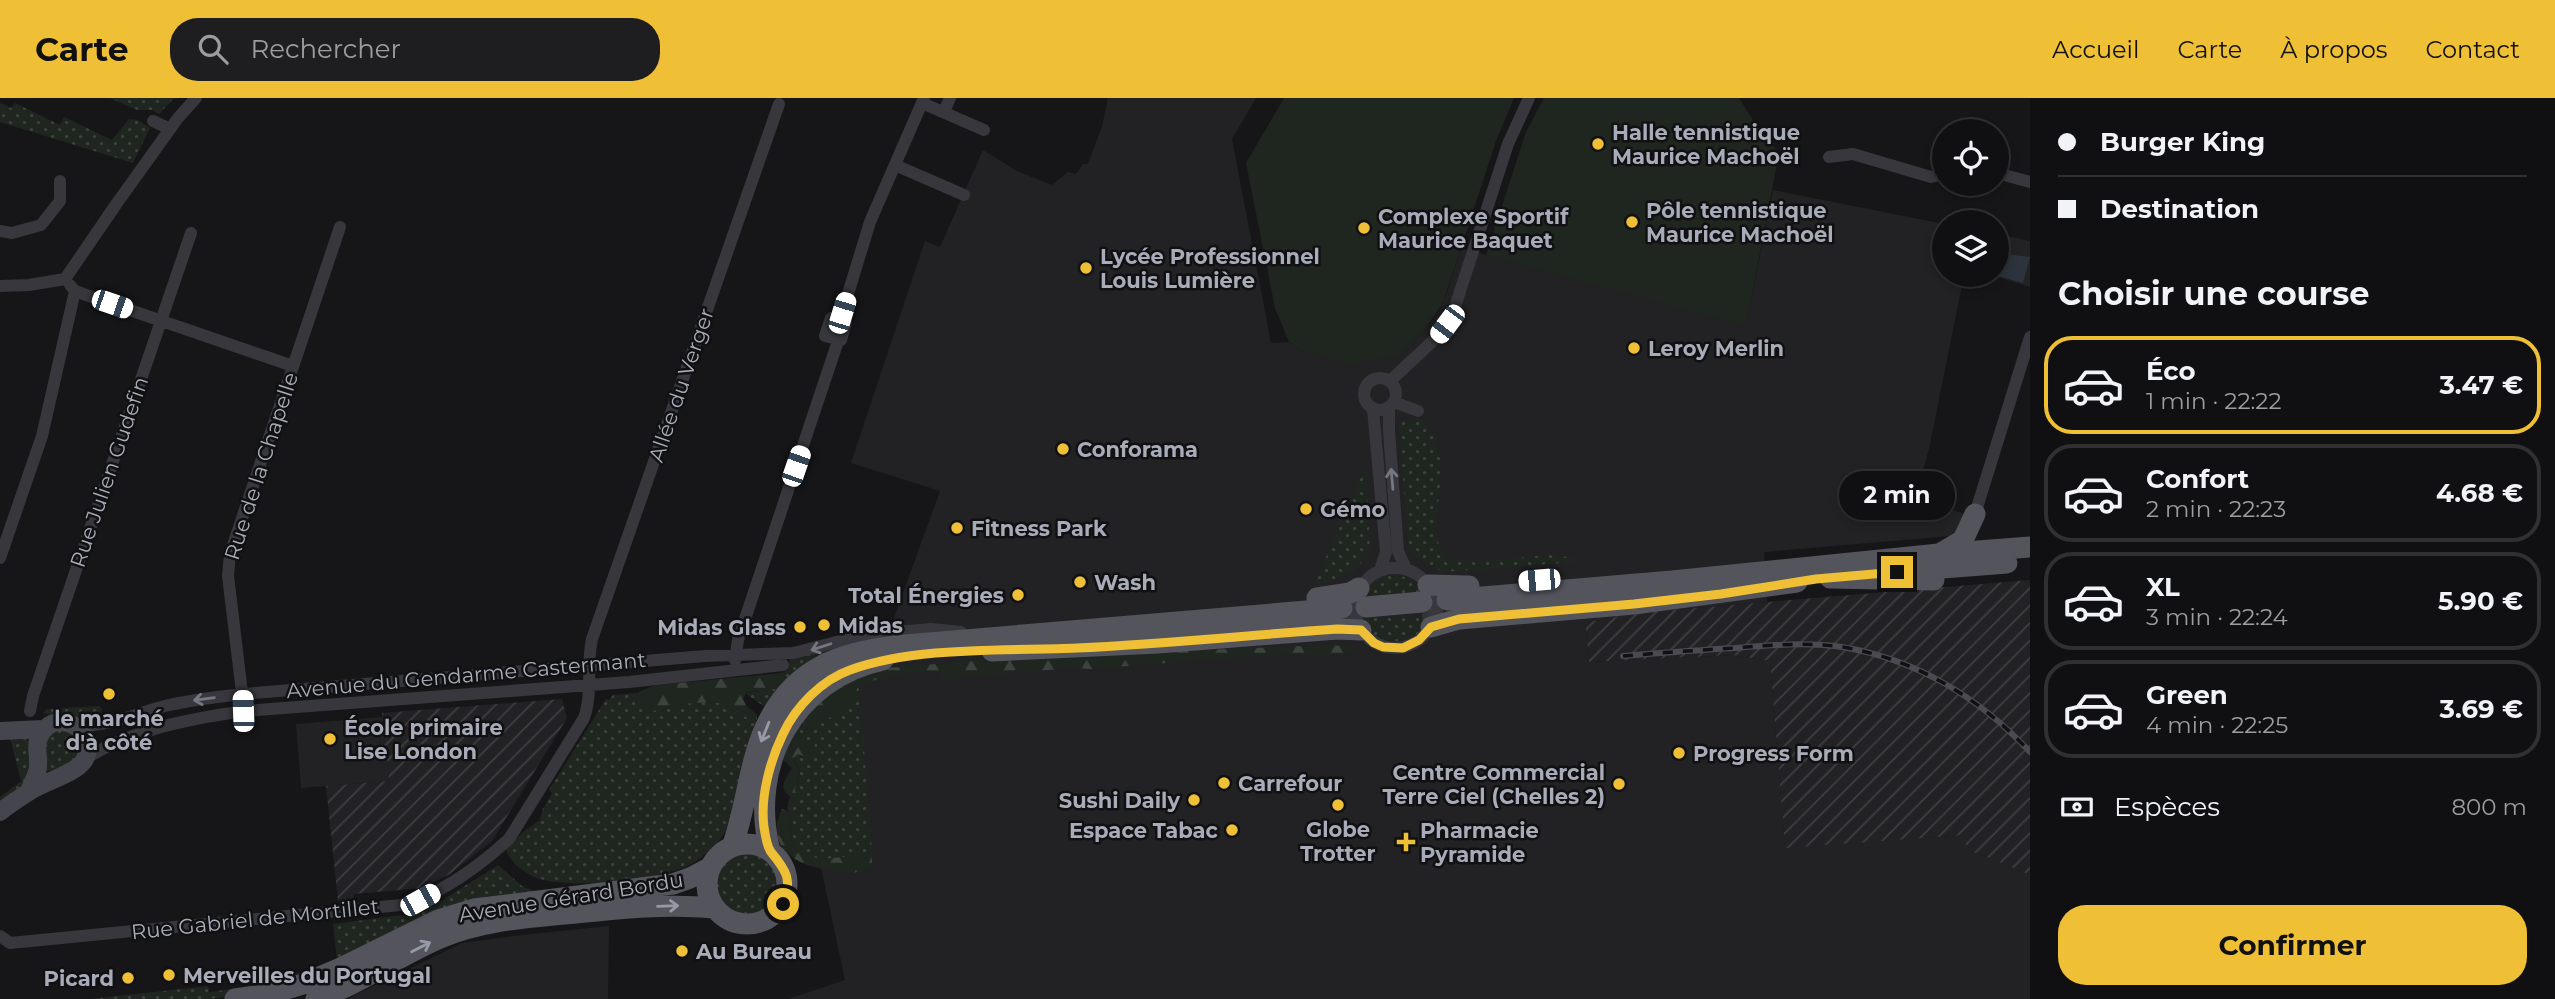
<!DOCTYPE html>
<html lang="fr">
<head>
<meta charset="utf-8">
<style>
  :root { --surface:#101012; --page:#1e1e20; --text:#f1f3f6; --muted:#9c9d9f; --line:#303032; --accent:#efbf36 }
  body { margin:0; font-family:Montserrat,sans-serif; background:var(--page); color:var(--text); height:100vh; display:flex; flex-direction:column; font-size:26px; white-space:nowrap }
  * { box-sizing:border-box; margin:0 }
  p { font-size:23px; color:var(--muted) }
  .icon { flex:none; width:38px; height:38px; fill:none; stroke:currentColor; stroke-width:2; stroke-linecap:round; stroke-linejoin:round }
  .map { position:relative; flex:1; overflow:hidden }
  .side { display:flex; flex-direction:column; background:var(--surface); width:525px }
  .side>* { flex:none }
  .top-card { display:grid; align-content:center; height:154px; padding:0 28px; background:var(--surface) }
  .tools { position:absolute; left:1932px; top:21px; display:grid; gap:14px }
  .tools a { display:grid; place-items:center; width:77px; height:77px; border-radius:50%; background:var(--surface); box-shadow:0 4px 10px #0003,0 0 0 2px var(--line); font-size:35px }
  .end { position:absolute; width:32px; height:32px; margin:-16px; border:9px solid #efbf36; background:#111; box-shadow:0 0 0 4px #111 }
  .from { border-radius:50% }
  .bubble { position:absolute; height:49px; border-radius:24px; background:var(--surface); box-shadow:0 4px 10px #0003,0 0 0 2px var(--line); font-size:23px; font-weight:700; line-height:49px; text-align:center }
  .car { position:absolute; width:21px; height:42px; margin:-21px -10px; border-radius:9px; box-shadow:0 0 5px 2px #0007; background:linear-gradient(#fff 24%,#345 0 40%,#fff 0 76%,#345 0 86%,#fff 0) }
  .top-card b { display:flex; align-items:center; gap:24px; height:66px; font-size:26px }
  .top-card b+b { border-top:2px solid var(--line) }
  .top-card i { width:18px; height:18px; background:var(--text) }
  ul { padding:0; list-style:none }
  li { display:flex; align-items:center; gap:21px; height:98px; margin:0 14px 10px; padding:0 14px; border:4px solid var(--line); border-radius:28px }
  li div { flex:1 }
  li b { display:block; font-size:26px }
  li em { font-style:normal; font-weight:700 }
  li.active { border-color:var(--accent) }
  li>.icon { width:63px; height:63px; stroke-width:1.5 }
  h2 { padding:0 28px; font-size:32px; line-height:84px }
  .pay { display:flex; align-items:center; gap:18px; height:77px; padding:0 28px; font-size:26px }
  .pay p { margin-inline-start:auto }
  .cta { display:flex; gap:14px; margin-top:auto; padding:14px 28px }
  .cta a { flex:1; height:80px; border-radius:28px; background:var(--accent); color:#111; font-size:28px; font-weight:700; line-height:80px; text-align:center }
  header { display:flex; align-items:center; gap:42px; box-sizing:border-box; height:98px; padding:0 35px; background:var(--accent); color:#111 }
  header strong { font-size:33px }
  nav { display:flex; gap:38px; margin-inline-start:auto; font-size:24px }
  .search { width:490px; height:63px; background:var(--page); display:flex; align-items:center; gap:18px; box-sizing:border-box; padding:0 24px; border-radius:28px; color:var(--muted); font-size:26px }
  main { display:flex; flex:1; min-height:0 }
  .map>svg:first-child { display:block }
  .built { fill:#222225 }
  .industrial { fill:url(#industrial-furrows) }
  .grass { fill:url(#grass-dots); fill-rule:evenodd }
  .forest { fill:url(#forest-firs) }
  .pitch { fill:#1e261f }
  .water { fill:#2c333c }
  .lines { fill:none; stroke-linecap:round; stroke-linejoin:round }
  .primary-tunnel { stroke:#333438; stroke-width:21; stroke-dasharray:21 10; stroke-linecap:butt }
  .street { stroke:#37373d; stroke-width:12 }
  .secondary { stroke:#45464d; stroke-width:18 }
  .primary { stroke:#53545c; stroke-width:21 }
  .rail-casing { stroke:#4a4b52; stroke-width:6 }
  .rail { stroke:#111113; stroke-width:3.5; stroke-dasharray:10; stroke-linecap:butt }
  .oneway { stroke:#757781 }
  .oneway2 { stroke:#979aa6 }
  .route { stroke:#efbf36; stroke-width:9 }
  .poi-dot { fill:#efbf36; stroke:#111113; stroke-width:2.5 }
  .labels { text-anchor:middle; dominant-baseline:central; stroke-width:5; stroke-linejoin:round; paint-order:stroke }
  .poi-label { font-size:21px; font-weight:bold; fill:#a8acb8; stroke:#111113; text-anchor:start }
  .street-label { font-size:21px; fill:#a8acb8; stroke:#111113 }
</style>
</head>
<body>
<header>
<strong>Carte</strong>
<div class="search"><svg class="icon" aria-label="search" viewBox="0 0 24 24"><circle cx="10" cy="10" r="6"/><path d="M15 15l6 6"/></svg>Rechercher</div>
<nav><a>Accueil</a><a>Carte</a><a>À propos</a><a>Contact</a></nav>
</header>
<main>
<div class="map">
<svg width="2030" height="901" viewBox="0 0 2030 901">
  <defs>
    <pattern id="industrial-furrows" width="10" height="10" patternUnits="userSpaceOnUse" patternTransform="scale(1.75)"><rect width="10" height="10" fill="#222225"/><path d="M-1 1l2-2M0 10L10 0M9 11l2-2" fill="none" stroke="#3f3f43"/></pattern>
    <pattern id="grass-dots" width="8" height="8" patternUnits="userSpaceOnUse" patternTransform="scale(1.75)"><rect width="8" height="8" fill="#1e261f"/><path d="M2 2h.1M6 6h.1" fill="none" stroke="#3c433d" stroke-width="1.8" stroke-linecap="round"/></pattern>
    <pattern id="forest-firs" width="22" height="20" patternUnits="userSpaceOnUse" patternTransform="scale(1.75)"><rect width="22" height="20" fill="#1e261f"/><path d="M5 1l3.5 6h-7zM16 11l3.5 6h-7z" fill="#3c433d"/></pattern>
  </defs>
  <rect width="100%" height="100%" fill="#161618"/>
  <!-- built -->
  <path class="built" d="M1108,0H1256L1232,41L1271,245L1289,244L1304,253L1397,257L1424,233L1438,215L1446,198L1461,150L1746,227L1773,92L1944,126V177H1964L1929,351L1915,400L1965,416L1961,430L1952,438L1940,439L1764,454L1767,504L1623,516L1611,521L1585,524L1589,564L1732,557L1770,563L1785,749L1966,737L1967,755H1977L2030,777V901H788L845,882L801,676L841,584L896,564L892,525L940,393L851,365L925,143L940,149L983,52L1017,73L1052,87L1068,74L1076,76L1083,66H1088L1102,28Z
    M1997,136L2030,143V189L1991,177H1997Z
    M383,619L384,632L380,633L381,646H386L389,683L301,690L296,626Z
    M609,828L608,901H347L462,845L522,837Z"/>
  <!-- industrial -->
  <path class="industrial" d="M2030,482V777L1977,755H1967L1965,737L1785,750L1770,563L1732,557L1589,564L1585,524L1611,521L1623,516Z
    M562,601L567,620L492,743L450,776L423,790L354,796L353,801L338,803L326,688L389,683L386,647H381L380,632H384L382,615Z"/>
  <!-- grass -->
  <path class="grass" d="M110,0H174L159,16L152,12H137Z
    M0,5L11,10L15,5L60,27L64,19L112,42L129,21L138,22L150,30L133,65L0,24Z
    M1416,319C1455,346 1436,395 1436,434C1437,444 1440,453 1448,459C1466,470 1532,457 1555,456L1559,459L1574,458V464L1443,474L1409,454L1399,326L1403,322L1414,323Z
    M1363,373L1366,374L1370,452C1360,473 1337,483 1315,485Z
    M1398,476L1418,486C1421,494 1427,504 1428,512C1431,556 1342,556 1366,494C1371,481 1385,476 1398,476ZM1422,500V517L1367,520L1366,504Z
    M853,542L769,612L745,595L759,593L785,580L782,575L788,572L790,560Z
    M859,586L872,753C854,758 803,770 793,747C791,742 790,721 790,714L787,711L790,699L795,702L798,697L795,693C796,677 806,675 792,661L798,656L803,660L804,645L793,635L803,623L802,628L811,633L848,606L853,600Z
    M639,595L636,600L667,609L688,605H729C738,613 745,622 757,621C749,654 740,700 727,730C723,740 711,751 703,758C678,783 570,792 537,780C525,776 510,764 506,752L523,734L540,722L542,713L552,695L549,692L606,601L609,602L613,597Z
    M99,608L102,611L101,618L96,625L43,615L47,611Z
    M63,631C76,639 81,644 77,659L68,667L46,674V640L49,636Z
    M36,639L35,668L23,688L0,706V699L21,683L10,640Z
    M715 787a33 33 0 1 1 66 0a33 33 0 1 1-66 0Z
    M498,767L522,788L540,795L344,865L236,898L209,901H91L208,888L209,894C254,888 294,878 337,862L333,826L417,815L428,811Z"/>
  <!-- forest -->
  <path class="forest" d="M1330,547L1354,549L1356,554L1322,558L1290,555L1090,571L1061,569L1060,571L941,581L940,573L905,575L859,586L853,600L848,606L811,633L802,628L803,623L826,597L852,582L888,570L1021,559Z
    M782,575L785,580L783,587L775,591L746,594L743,601L746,607L757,617V621C745,622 738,613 729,605C714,605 698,604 683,606C669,608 659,614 645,613L636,600L640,593L657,587Z
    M793,635L800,637L804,644L811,643L815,648L808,661L798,656L792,661C805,675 796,677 795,693L798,697L795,702C777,691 783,686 792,670L782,661Z
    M782,711L790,714C790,720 791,742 793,747C803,769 854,758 872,753V767C858,780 841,773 824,771C793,767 764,745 782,711Z"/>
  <!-- pitch -->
  <path class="pitch" d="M1284,0H1514L1496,43L1443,205L1424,233L1398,257L1349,266L1304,253L1289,244L1275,210L1246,65Z
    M1544,0H1739L1760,33L1779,55L1746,228L1486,157L1526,34Z"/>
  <!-- water -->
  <path class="water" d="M1997,155L2030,159L2023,185L1995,177H1997Z"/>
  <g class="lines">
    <!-- primary-tunnel -->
    <path class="primary-tunnel" d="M1422,512L1447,511
      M1342,519L1367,517"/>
    <!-- street -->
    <path class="street" d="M922,5L984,32
      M944,14L950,0
      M153,23L170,31
      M1829,59L1853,56L1931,79L1944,76
      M895,67L964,97
      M1997,75L2030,84
      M0,133L12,135L41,127L60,103V83
      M70,187L75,193L92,199L293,268
      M0,188L29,187L65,181L117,105L178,20L196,0
      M831,220L846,225L841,242L825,238Z
      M840,222L870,124L924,0
      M1364 296a16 16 0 1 1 32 0a16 16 0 1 1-32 0Z
      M1390,283L1436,240L1453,215L1508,46L1529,0
      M1394,304L1418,313
      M1389,310V333L1398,453L1406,471
      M1373,311L1386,454L1380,472
      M1975,416L2030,239
      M0,460L42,338L75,193
      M1355 510a40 40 0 1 1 80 0a40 40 0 1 1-80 0Z
      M735,562L738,542L838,243
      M243,603L228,478L230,456L340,129
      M30,613L33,598L191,135
      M76,627C107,630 131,617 161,609C188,602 215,599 243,596L705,558L793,555L864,537L931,531L961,534
      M86,660C134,631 189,621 244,613L629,584L783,567
      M0,838L10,845L401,807C441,797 478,769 509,741L584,620C593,595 586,567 592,541L779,6"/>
    <!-- secondary -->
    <path class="secondary" d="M0,633L44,631
      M0,714C10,706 21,699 32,692C45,684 75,675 83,664C103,636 58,607 41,636C34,646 39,656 38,668C38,676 32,685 29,693"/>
    <!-- primary -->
    <path class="primary" d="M1941,455L1963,442L1975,416
      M1917,472L2007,465
      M1830,480L1934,482
      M1428,487L1469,488
      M1317,500L1350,495L1359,490
      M1447,502L1672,483L1939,456L2030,449
      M1366,509L1422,504
      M1431,529L1459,521L1634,506L1797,484
      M992,553L1158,545L1337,531L1361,532
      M707 786a40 40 0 1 1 80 0a40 40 0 1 1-80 0Z
      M732,749C746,711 749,665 765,630C793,568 843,553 905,547L1342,510
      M770,753C748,667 794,581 883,562
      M235,901L270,896L303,886L341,870L438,822L474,811L673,786L690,780L711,769
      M316,901C360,886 398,858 440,840C480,823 523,820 565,816C615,811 665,805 714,810"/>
    <defs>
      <path id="rail" d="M1623,558C1660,555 1698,552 1735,550C1771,547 1806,544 1842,549C1916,561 1980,600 2030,654"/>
    </defs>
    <!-- rail casing -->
    <use href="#rail" class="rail-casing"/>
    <!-- rail -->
    <use href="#rail" class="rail"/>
  </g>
  <!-- one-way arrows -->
  <defs><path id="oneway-shaft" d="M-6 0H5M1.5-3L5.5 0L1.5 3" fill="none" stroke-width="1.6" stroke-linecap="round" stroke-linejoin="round" transform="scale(1.75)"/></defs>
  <g class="oneway">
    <use href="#oneway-shaft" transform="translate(1392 381) rotate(-95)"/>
    <use href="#oneway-shaft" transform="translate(821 549) rotate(162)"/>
    <use href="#oneway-shaft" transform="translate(204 601) rotate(172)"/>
  </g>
  <g class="oneway2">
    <use href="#oneway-shaft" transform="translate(765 634) rotate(112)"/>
    <use href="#oneway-shaft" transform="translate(668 808) rotate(-2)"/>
    <use href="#oneway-shaft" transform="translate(421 849) rotate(-27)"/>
  </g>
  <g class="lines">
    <!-- route -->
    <path class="route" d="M783,806C793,782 786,772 771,754C767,749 765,736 764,729C760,699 770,663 783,636C796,608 822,582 850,572C915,548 1008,553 1077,550C1164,546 1250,537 1337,531L1361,532L1374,545L1383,549L1403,550L1419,542L1431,529L1459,521L1634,506L1721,496L1816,481L1897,474"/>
  </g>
  <!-- markers -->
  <g class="poi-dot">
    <circle cx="1598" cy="46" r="7"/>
    <circle cx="1632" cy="124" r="7"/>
    <circle cx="1364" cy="130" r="7"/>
    <circle cx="1086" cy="170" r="7"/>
    <circle cx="1634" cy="250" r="7"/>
    <circle cx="1063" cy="351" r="7"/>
    <circle cx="1306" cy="411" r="7"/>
    <circle cx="957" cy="430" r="7"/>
    <circle cx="1080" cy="484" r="7"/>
    <circle cx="1018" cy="497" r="7"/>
    <circle cx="824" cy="527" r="7"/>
    <circle cx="800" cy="529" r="7"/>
    <circle cx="109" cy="596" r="7"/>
    <circle cx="330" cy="641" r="7"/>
    <circle cx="1679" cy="655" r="7"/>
    <circle cx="1224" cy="685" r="7"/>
    <circle cx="1619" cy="686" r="7"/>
    <circle cx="1194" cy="702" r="7"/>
    <circle cx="1338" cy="707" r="7"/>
    <circle cx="1232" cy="732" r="7"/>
    <path d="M1402.5 733.5h7v7h7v7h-7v7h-7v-7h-7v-7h7z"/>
    <circle cx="682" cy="853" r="7"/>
    <circle cx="169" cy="877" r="7"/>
    <circle cx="128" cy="880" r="7"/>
  </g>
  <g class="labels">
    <!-- poi labels -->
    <g class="poi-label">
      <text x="1612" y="34">Halle tennistique<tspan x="1612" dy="24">Maurice Machoël</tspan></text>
      <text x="1646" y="112">Pôle tennistique<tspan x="1646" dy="24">Maurice Machoël</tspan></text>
      <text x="1378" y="118">Complexe Sportif<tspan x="1378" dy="24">Maurice Baquet</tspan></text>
      <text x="1100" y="158">Lycée Professionnel<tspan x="1100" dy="24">Louis Lumière</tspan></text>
      <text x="1648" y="250">Leroy Merlin</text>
      <text x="1077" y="351">Conforama</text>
      <text x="1320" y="411">Gémo</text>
      <text x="971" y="430">Fitness Park</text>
      <text x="1094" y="484">Wash</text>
      <text x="1004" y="497" text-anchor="end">Total Énergies</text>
      <text x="838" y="527">Midas</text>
      <text x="786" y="529" text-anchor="end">Midas Glass</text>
      <text x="109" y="620" text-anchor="middle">le marché<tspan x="109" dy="24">d'à côté</tspan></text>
      <text x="344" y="629">École primaire<tspan x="344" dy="24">Lise London</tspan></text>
      <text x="1693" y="655">Progress Form</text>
      <text x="1605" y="674" text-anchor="end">Centre Commercial<tspan x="1605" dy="24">Terre Ciel (Chelles 2)</tspan></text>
      <text x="1238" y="685">Carrefour</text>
      <text x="1180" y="702" text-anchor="end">Sushi Daily</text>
      <text x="1338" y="731" text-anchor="middle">Globe<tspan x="1338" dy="24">Trotter</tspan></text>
      <text x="1218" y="732" text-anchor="end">Espace Tabac</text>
      <text x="1420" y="732">Pharmacie<tspan x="1420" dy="24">Pyramide</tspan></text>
      <text x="696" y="853">Au Bureau</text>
      <text x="183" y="877">Merveilles du Portugal</text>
      <text x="114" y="880" text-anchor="end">Picard</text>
    </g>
    <!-- street labels -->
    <g class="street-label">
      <text transform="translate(681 287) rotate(-71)">Allée du Verger</text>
      <text transform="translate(261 368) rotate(-72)">Rue de la Chapelle</text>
      <text transform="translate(109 374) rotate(-71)">Rue Julien Gudefin</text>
      <text transform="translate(466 577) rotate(-5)">Avenue du Gendarme Castermant</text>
      <text transform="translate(571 799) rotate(-9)">Avenue Gérard Bordu</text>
      <text transform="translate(255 821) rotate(-6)">Rue Gabriel de Mortillet</text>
    </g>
  </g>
</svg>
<div class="tools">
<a><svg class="icon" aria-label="locate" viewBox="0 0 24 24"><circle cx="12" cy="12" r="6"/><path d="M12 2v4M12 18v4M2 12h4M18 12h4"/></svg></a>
<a><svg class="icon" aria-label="layers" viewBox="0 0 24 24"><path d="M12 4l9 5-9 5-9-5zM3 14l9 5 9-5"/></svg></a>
</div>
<i class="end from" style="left:783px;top:806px"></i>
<i class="end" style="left:1897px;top:474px"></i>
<div class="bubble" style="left:1839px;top:373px;width:116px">2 min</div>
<i class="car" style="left:112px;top:206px;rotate:109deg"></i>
<i class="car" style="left:842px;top:215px;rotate:17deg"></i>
<i class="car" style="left:1447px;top:226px;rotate:217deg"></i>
<i class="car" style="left:796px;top:368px;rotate:19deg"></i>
<i class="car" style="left:1539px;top:482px;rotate:265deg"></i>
<i class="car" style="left:243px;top:613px;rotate:358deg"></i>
<i class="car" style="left:420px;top:802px;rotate:61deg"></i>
</div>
<section class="side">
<div class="top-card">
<b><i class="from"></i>Burger King</b>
<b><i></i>Destination</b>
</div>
<h2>Choisir une course</h2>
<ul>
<li class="active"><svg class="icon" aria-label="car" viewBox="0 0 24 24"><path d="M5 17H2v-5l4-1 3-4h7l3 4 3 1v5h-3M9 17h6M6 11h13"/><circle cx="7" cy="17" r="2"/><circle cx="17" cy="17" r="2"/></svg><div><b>Éco</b><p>1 min · 22:22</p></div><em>3.47 €</em></li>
<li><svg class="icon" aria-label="car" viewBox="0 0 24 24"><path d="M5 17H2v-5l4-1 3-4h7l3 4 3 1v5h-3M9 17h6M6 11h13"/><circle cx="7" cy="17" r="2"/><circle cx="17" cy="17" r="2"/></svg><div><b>Confort</b><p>2 min · 22:23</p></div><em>4.68 €</em></li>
<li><svg class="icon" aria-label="car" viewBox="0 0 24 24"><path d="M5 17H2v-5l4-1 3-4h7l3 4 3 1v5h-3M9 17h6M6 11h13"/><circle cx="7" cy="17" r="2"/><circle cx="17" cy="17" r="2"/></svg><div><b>XL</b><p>3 min · 22:24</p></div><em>5.90 €</em></li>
<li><svg class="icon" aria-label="car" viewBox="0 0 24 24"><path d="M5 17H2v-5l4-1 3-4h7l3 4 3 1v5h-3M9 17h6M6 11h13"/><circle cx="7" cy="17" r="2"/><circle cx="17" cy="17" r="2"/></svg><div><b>Green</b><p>4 min · 22:25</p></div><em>3.69 €</em></li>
</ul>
<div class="pay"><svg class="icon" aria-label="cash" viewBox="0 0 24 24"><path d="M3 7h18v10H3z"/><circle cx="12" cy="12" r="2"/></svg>Espèces<p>800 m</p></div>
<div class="cta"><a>Confirmer</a></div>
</section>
</main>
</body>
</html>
